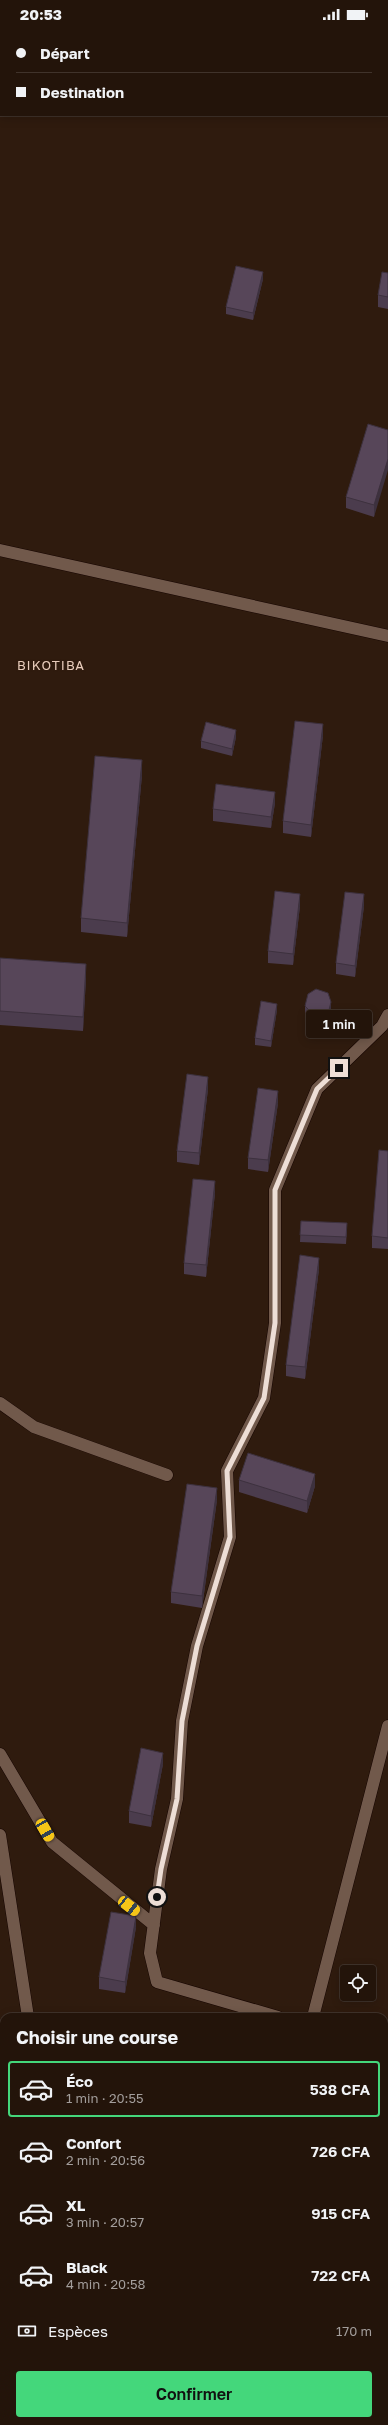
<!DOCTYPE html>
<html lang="fr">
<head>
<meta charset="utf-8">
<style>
  :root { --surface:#23140a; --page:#2f2118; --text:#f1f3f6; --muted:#a39e9c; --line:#40332b; --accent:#44d77b }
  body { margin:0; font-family:"Golos Text",sans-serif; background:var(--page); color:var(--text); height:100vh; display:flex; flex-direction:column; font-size:15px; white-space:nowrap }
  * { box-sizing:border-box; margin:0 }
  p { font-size:13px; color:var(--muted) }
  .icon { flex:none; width:22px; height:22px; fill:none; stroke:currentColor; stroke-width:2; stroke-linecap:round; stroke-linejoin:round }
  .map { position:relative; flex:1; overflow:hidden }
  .side { position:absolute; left:0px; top:1985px; width:388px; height:412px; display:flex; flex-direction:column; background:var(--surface); border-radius:12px 12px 0 0; box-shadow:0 2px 10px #0003,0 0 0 1px var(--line) }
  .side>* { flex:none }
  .banner { position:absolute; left:0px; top:0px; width:388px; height:88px; box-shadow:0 2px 10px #0003,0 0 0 1px var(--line); display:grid; align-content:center; height:88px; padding:0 16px; background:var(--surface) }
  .controls { position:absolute; left:340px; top:1937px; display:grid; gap:8px }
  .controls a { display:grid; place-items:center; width:36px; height:36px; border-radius:4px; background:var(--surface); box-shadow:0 2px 10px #0003,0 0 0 1px var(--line); font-size:20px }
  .end { position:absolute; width:18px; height:18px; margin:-9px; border:5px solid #edded6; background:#111; box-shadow:0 0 0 2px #111 }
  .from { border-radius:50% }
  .bubble { position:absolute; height:28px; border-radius:4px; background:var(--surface); box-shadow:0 2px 10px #0003,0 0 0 1px var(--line); font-size:13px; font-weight:600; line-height:28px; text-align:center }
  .car { position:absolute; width:12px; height:24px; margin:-12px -6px; border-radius:5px; box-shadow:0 0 3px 1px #0007; background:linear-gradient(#f5c518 24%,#345 0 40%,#f5c518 0 76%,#345 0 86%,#f5c518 0) }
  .banner b { display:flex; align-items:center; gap:14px; height:38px; font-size:15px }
  .banner b+b { border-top:1px solid var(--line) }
  .banner i { width:10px; height:10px; background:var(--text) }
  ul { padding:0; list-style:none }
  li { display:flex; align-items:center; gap:12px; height:56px; margin:0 8px 6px; padding:0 8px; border:2px solid transparent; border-radius:4px }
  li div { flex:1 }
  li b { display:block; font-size:15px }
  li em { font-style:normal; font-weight:600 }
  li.on { border-color:var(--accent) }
  li>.icon { width:36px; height:36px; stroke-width:1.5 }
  h2 { padding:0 16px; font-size:18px; line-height:48px }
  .pay { display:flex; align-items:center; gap:10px; height:44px; padding:0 16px; font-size:15px }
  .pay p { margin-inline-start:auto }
  .cta { display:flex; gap:8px; margin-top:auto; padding:8px 16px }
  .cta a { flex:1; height:46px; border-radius:4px; background:var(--accent); color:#111; font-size:16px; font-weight:600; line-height:46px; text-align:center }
  .status { display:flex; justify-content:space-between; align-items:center; height:28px; padding:0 20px; background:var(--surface); direction:ltr }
  .status svg { height:11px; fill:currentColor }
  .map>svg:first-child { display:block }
  .built { fill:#3a200e }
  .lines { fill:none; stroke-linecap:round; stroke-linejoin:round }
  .street-casing { stroke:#160500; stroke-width:13 }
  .street { stroke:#71594b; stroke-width:12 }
  .wall { fill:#4b3c4d }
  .shaded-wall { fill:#3d313e }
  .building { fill:#574659; stroke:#3d313e }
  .route { stroke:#edded6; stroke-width:5 }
  .labels { text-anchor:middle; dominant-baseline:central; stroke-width:3.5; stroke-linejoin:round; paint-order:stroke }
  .quarter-label { font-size:13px; letter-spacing:1px; fill:#e8ccbb; stroke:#2f1b0e }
</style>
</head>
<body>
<div class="status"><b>20:53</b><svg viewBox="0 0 49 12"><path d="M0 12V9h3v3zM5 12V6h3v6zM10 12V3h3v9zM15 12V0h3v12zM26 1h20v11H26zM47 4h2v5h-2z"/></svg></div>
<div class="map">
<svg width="388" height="2397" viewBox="0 0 388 2397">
  <rect width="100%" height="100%" fill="#2f1b0e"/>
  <!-- built -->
  <path class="built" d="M0,2012L4,2030L5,2397H0Z"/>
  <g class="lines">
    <defs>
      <path id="street" d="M0,522L388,608
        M0,1375L34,1399L167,1447
        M0,1726L52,1814L154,1897
        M0,1807L28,1989
        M278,1989L157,1954L150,1925L161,1841L177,1771L182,1693L197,1618L230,1509L227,1443L264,1370L275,1295V1162L317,1061L382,998L388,987
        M313,1989L388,1698"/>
    </defs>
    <!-- street casing -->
    <use href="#street" class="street-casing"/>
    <!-- street -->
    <use href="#street" class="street"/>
  </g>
  <!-- wall -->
  <path class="wall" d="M388,245V281L378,279V267Z
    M263,251L253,292L226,286V279Z
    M388,402L374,489L346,480V469Z
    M323,707L311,809L283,805V793Z
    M236,709L232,728L201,720V713Z
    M142,747L127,909L81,904V890Z
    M275,775L271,800L213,793V781Z
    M300,878L293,937L268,935V923Z
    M364,878L355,949L336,946V935Z
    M0,930L86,950L83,1003L0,997Z
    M305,978L331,980L329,989L322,994H314L305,985Z
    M277,982L271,1019L255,1017V1010Z
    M208,1061L199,1137L177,1134V1123Z
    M278,1075L268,1144L248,1141V1130Z
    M388,1123V1221L372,1220V1208Z
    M215,1165L206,1249L184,1246V1235Z
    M301,1193L347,1201L346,1216L300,1214Z
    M319,1241L305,1351L286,1348V1337Z
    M239,1452L315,1458L307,1485L239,1464Z
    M217,1472L202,1580L171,1575V1564Z
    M163,1736L151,1799L129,1795V1783Z
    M136,1899L125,1965L99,1961V1949Z
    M306,2393H336L334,2397H305Z"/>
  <!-- shaded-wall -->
  <path class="shaded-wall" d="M263,244V251L253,292V285Z
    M388,431V442L374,489V477Z
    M323,696V707L311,809V797Z
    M236,702V709L232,728V721Z
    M142,732V747L127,909V895Z
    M275,764V775L271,800V789Z
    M300,866V878L293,937V926Z
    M364,866V878L355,949V938Z
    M86,936V950L83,1003V989Z
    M331,974V980L329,989L322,994V987Z
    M277,976V982L271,1019V1013Z
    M208,1049V1061L199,1137V1125Z
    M278,1063V1075L268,1144V1132Z
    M215,1153V1165L206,1249V1237Z
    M319,1230V1241L305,1351V1339Z
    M315,1446V1458L307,1485V1473Z
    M217,1460V1472L202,1580V1568Z
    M163,1725V1736L151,1799V1788Z
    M136,1888V1899L125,1965V1954Z
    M332,2393H336L334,2397H330Z"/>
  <!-- building -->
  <path class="building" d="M236,238L263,244L253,285L226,279Z
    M382,244L388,245V269L378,267Z
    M368,396L388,402V431L374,477L346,469Z
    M295,693L323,696L311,797L283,793Z
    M206,694L236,702L232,721L201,713Z
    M95,728L142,732L127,895L81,890Z
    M216,756L275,764L271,789L213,781Z
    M275,863L300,866L293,926L268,923Z
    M345,864L364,866L355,938L336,935Z
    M0,930L86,936L83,989L0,983Z
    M316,961L328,965L331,974L329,982L322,987H314L305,978L308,966Z
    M261,973L277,976L271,1013L255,1010Z
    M187,1046L208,1049L199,1125L177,1123Z
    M258,1060L278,1063L268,1132L248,1130Z
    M379,1122L388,1123V1210L372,1208Z
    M193,1151L215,1153L206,1237L184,1235Z
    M301,1193L347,1195L346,1209L300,1207Z
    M300,1227L319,1230L305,1339L286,1337Z
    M248,1425L315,1446L307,1473L239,1452Z
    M187,1456L217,1460L202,1568L171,1564Z
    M141,1720L163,1725L151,1788L129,1783Z
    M111,1884L136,1888L125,1954L99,1949Z
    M305,2393H332L330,2397H312Z"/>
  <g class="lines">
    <!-- route -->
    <path class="route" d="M157,1869L161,1841L177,1771L182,1693L197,1618L230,1509L227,1443L264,1370L275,1295V1162L317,1061L339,1040"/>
  </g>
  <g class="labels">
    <!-- quarter labels -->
    <g class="quarter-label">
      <text x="51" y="637">BIKOTIBA</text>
    </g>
  </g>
</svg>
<div class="controls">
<a><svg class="icon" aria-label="locate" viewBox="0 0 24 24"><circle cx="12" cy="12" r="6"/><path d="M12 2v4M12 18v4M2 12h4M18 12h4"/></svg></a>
</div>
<i class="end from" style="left:157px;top:1869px"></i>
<i class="end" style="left:339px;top:1040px"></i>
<div class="bubble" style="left:306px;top:982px;width:66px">1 min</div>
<i class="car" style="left:45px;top:1802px;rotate:150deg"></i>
<i class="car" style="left:129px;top:1878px;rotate:128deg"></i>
<div class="banner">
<b><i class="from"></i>Départ</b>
<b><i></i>Destination</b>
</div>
<section class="side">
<h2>Choisir une course</h2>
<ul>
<li class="on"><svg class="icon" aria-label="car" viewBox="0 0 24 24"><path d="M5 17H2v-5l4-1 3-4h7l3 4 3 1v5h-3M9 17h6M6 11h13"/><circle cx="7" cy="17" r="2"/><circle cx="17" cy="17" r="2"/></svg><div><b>Éco</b><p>1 min · 20:55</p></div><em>538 CFA</em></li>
<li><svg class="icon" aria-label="car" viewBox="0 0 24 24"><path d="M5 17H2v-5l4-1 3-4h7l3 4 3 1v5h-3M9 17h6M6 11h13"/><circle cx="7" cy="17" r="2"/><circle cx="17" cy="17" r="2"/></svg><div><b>Confort</b><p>2 min · 20:56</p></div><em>726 CFA</em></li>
<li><svg class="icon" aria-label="car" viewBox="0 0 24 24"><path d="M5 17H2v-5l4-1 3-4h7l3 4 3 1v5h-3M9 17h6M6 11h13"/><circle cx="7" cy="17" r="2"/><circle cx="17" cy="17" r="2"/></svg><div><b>XL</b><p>3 min · 20:57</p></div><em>915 CFA</em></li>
<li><svg class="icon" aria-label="car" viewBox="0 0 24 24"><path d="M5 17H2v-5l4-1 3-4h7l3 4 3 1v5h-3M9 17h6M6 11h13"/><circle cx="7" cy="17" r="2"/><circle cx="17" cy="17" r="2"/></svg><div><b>Black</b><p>4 min · 20:58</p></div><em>722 CFA</em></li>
</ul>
<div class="pay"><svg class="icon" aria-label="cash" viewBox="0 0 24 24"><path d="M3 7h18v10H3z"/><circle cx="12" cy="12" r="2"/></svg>Espèces<p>170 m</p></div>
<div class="cta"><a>Confirmer</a></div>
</section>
</div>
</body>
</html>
